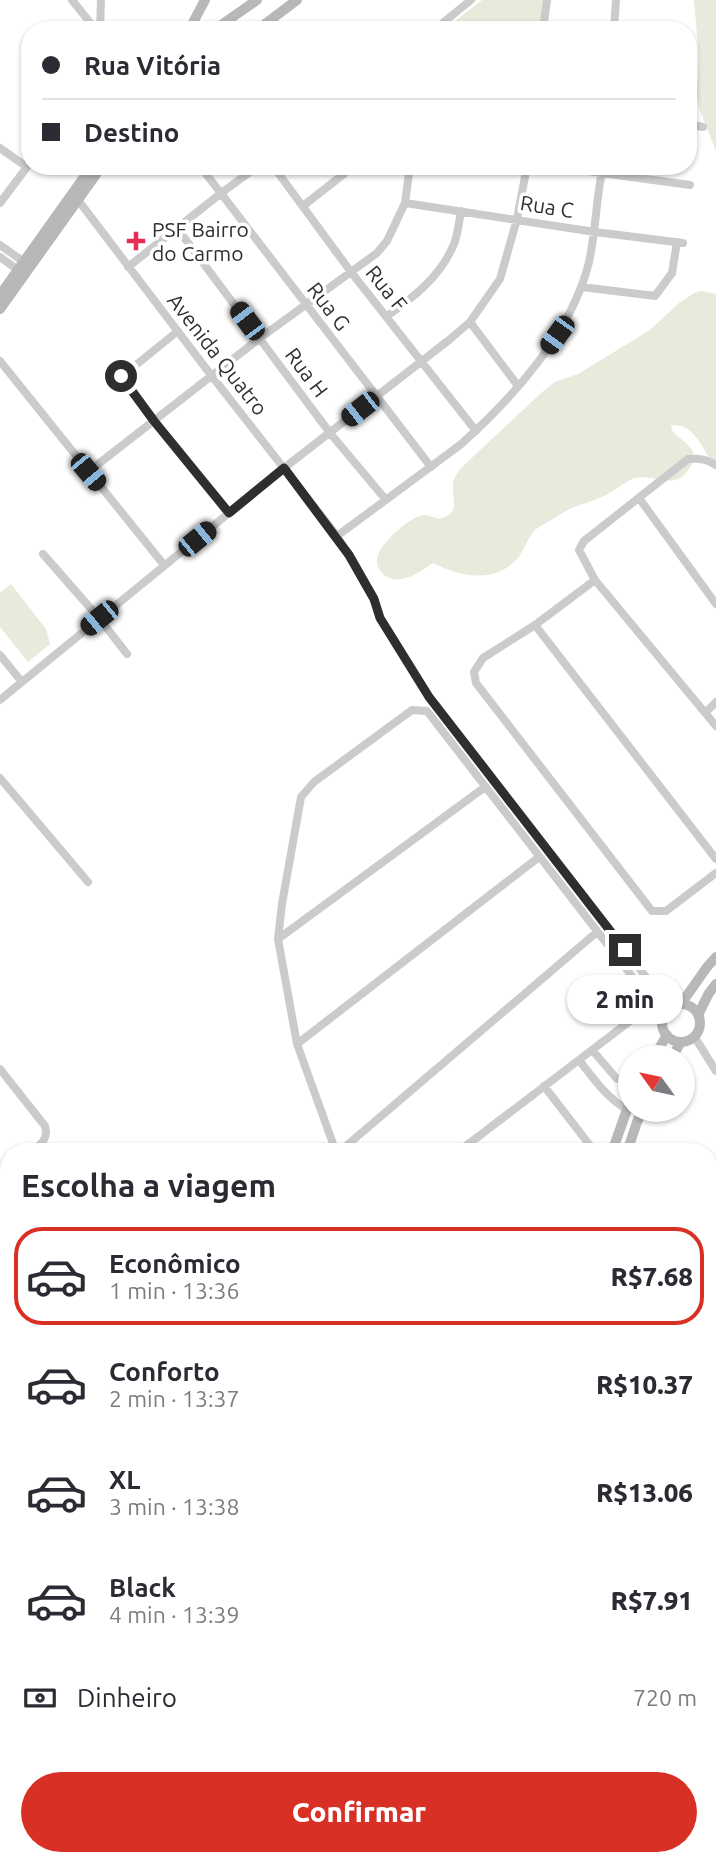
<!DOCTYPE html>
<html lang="pt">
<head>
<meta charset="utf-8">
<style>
  :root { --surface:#fff; --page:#f2f2f3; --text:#2b2b33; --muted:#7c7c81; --line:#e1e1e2; --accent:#d93025 }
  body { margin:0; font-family:Ubuntu,sans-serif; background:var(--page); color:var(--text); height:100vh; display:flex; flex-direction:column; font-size:26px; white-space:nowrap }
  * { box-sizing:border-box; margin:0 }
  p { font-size:23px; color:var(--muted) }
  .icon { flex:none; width:38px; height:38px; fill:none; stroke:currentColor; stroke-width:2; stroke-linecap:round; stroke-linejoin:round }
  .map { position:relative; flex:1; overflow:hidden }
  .side { position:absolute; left:0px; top:1143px; width:718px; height:723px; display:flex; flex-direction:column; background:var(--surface); border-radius:28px 28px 0 0; box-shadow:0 2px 5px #0004 }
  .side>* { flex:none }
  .banner { position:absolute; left:21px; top:21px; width:676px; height:154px; border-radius:28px; box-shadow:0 2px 5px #0004; display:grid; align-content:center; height:154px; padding:0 21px; background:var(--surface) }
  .needle { width:46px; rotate:303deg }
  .controls { position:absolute; left:618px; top:1045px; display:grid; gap:14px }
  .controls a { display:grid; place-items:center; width:77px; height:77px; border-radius:50%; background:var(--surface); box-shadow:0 2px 5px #0004; font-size:35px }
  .end { position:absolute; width:32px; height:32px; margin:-16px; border:9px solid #2e2e2e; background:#fff; box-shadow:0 0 0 4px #fff }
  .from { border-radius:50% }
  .bubble { position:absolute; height:49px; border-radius:24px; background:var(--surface); box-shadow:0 2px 5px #0004; font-size:23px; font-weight:800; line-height:49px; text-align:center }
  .car { position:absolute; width:21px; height:42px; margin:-21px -10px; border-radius:9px; box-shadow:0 0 5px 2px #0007; background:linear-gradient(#222 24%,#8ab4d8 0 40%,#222 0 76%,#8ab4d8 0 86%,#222 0) }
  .banner b { display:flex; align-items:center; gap:24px; height:66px; font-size:26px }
  .banner b+b { border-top:2px solid var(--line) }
  .banner i { width:18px; height:18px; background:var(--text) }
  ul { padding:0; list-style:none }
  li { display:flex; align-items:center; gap:21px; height:98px; margin:0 14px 10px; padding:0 7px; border:4px solid transparent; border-radius:28px }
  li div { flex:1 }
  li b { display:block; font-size:26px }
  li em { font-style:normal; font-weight:800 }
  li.selected { border-color:var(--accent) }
  li>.icon { width:63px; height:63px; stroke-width:1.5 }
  h2 { padding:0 21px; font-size:32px; line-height:84px }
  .pay { display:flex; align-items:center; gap:18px; height:77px; padding:0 21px; font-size:26px }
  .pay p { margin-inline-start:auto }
  .primary-button { display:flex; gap:14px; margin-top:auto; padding:14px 21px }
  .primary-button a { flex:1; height:80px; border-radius:42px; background:var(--accent); color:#fff; font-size:28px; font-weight:800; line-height:80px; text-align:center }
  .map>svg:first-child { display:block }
  .green { fill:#e6ebdb }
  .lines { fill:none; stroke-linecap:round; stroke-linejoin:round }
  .street { stroke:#cbcbcb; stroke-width:8 }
  .secondary { stroke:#b8b8b8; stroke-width:10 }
  .route { stroke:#2e2e2e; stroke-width:9 }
  .poi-dot { fill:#e82d54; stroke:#fff; stroke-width:2.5 }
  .labels { text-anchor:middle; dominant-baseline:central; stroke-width:7; stroke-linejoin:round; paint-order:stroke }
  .street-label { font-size:21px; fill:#2e2e2e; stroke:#fff }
  .poi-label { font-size:21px; fill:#2e2e2e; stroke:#fff; text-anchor:start }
</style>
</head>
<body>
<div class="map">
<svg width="716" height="1865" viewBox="0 0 716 1865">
  <rect width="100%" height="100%" fill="#fff"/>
  <!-- green -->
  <path class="green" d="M482,0H544L540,30H450V25Z
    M694,0H716V151L699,108L697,95L699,56Z
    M701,291L716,294V466C701,451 697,423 671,425L672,430C685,446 705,449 686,473C671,491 647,470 630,480C619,486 609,495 597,499C589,503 580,504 572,508C561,513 550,521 539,527C529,533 525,549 518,558C495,584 461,577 433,563C420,572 398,588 383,574C379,570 376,565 377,559C378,545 410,516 424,515C429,515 435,518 440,519C461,511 452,502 453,485C453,479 457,474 460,469L541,393L555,382L578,374L650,330L679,303L694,293Z
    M11,584L46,629L50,644L28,662L0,627V593Z"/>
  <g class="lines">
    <!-- street -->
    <path class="street" d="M72,0L96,30
      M100,30L101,0
      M434,30L471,0
      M543,30L547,0
      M614,30L616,0
      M688,67L692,68
      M688,124L703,127
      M0,148L27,167L0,203
      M200,166L431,467
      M273,166L351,272L476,431
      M551,166L690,185
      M75,196L211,375L337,536L374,599L380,618L429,697L670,1008
      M405,203L595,232L683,243
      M303,206L354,166
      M177,228L330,433L386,500
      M0,245L24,262
      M0,257L18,270
      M128,267L220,194L258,166
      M582,287L655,296L672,273L677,242
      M387,316C414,297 441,276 454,244C458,234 459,222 461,211
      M470,322L518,386
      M178,331L121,377L154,421L229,513
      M0,361L164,565
      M716,465C706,459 699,458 688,459L584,541L579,550L595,580L535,625L483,658L474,672L476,683L652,911H666L716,873
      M88,472L260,338L377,253L387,241L405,203L410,166
      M639,498L716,604
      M337,536L460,445C513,398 572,332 589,262C596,231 596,198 603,166
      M43,554L99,618L127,654
      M595,580L716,726
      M535,625L716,859
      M0,655L22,682
      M0,700L284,468L449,340L470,322L500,279L517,219L527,166
      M706,712L716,702
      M0,778L88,882
      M278,939L485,787
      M694,1036L716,1071
      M297,1044L539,857
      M593,1051L617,1079L630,1080
      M579,1060C594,1079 606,1097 626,1109
      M0,1069L45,1126C49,1139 41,1144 31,1152
      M544,1086L595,1152
      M336,1152L297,1044L278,939L282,904L301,797L314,782L412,710L427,711L648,997L651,1005L458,1152
      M339,1152L597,932
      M0,1176L9,1169
      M709,1195L716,1189
      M709,1305L716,1299
      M709,1312L716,1322
      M709,1410L716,1404
      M709,1519L716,1513
      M709,1639L716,1634
      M709,1653L716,1647
      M709,1777L716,1771
      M709,1839L716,1848
      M328,1857L335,1865
      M524,1857L530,1865
      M136,1865L147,1857
      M270,1865L281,1857
      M423,1865L433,1857
      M440,1865L451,1857
      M599,1865L609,1857"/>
    <!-- secondary -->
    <path class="secondary" d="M189,30L205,0
      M214,30L257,0
      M257,30L297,0
      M0,295L92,166
      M0,309L102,166
      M681,1004L707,967L716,957
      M662 1023a19 19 0 1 1 38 0a19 19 0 1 1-38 0Z
      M698,1015L709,993L716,984
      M654,1057L667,1035
      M672,1057L681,1042
      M612,1152L630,1101
      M627,1152L637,1122L643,1110
      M709,1578L716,1587
      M709,1594L716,1604"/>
  </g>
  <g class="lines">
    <!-- route -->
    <path class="route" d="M121,376L154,421L229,513L284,468L349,555L374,599L380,618L429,697L625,950"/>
  </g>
  <!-- markers -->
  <path class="poi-dot" d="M132.5 230.5h7v7h7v7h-7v7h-7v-7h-7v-7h7z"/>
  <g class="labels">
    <!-- street labels -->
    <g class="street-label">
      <text transform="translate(547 206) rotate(9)">Rua C</text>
      <text transform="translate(387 288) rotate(51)">Rua F</text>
      <text transform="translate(329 306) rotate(52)">Rua G</text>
      <text transform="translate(218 354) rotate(52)">Avenida Quatro</text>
      <text transform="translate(307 372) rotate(53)">Rua H</text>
    </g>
    <!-- poi labels -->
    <g class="poi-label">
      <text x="152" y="229">PSF Bairro<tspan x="152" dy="24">do Carmo</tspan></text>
    </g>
  </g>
</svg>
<div class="controls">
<a><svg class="needle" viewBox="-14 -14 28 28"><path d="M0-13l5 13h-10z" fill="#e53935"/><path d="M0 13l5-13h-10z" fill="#7c7c81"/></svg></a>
</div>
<i class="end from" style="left:121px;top:376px"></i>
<i class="end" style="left:625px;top:950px"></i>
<div class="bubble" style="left:567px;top:975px;width:116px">2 min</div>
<i class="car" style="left:247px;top:321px;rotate:323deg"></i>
<i class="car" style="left:557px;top:335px;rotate:216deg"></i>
<i class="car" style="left:360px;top:409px;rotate:232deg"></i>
<i class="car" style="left:88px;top:472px;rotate:140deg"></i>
<i class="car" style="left:197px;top:539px;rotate:51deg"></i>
<i class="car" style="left:99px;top:618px;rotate:231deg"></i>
<div class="banner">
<b><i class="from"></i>Rua Vitória</b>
<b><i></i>Destino</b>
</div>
<section class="side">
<h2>Escolha a viagem</h2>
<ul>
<li class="selected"><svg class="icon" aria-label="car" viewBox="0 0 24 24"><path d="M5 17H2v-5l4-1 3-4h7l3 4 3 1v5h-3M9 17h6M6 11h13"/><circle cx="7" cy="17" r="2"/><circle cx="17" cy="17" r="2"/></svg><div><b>Econômico</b><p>1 min · 13:36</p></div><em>R$7.68</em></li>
<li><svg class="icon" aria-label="car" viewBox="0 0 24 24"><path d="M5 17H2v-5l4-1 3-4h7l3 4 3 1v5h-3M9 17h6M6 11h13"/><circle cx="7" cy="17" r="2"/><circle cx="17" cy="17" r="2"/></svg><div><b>Conforto</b><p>2 min · 13:37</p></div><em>R$10.37</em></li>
<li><svg class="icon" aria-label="car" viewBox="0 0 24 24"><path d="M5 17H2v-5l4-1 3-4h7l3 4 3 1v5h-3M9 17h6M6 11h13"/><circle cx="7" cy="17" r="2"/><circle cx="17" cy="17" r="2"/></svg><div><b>XL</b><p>3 min · 13:38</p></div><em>R$13.06</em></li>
<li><svg class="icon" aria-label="car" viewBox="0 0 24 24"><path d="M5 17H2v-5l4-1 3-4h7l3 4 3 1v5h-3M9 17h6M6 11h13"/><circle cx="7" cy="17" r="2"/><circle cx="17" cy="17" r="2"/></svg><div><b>Black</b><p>4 min · 13:39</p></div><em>R$7.91</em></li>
</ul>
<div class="pay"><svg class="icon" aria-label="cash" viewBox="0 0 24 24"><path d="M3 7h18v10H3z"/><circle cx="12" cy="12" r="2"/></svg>Dinheiro<p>720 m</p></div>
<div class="primary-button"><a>Confirmar</a></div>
</section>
</div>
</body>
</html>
